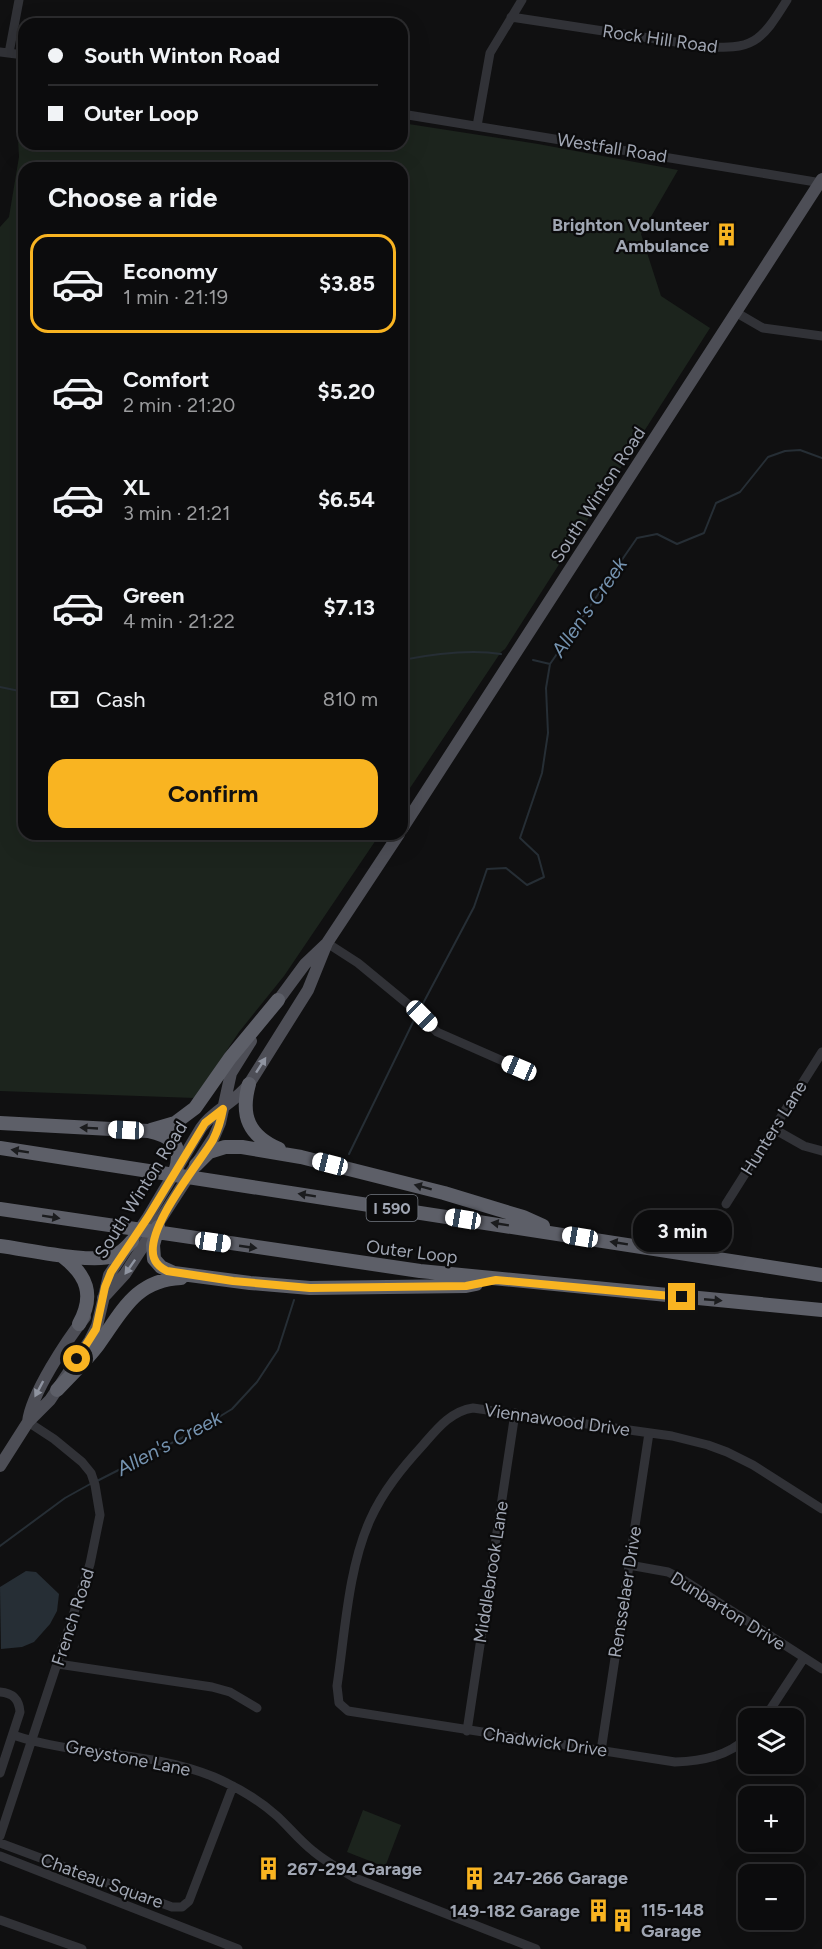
<!DOCTYPE html>
<html lang="en">
<head>
<meta charset="utf-8">
<style>
  :root { --surface:#0c0c0d; --page:#1a1a1b; --text:#f1f3f6; --muted:#9a9b9d; --line:#2c2c2e; --accent:#f9b421 }
  body { margin:0; font-family:Figtree,sans-serif; background:var(--page); color:var(--text); height:100vh; display:flex; flex-direction:column; font-size:22px; white-space:nowrap }
  * { box-sizing:border-box; margin:0 }
  p { font-size:20px; color:var(--muted) }
  .icon { flex:none; width:33px; height:33px; fill:none; stroke:currentColor; stroke-width:2; stroke-linecap:round; stroke-linejoin:round }
  .map { position:relative; flex:1; overflow:hidden }
  .sheet { position:absolute; left:18px; top:162px; width:390px; height:678px; display:flex; flex-direction:column; background:var(--surface); border-radius:18px; box-shadow:0 6px 24px #0002,0 0 0 2px var(--line) }
  .sheet>* { flex:none }
  .top-card { position:absolute; left:18px; top:18px; width:390px; height:132px; border-radius:18px; box-shadow:0 6px 24px #0002,0 0 0 2px var(--line); display:grid; align-content:center; height:132px; padding:0 30px; background:var(--surface) }
  .fabs { position:absolute; left:738px; top:1708px; display:grid; gap:12px }
  .fabs a { display:grid; place-items:center; width:66px; height:66px; border-radius:12px; background:var(--surface); box-shadow:0 6px 24px #0002,0 0 0 2px var(--line); font-size:30px }
  .end { position:absolute; width:27px; height:27px; margin:-14px; border:8px solid #f9b421; background:#111; box-shadow:0 0 0 3px #111 }
  .from { border-radius:50% }
  .bubble { position:absolute; height:42px; border-radius:18px; background:var(--surface); box-shadow:0 6px 24px #0002,0 0 0 2px var(--line); font-size:20px; font-weight:700; line-height:42px; text-align:center }
  .car { position:absolute; width:18px; height:36px; margin:-18px -9px; border-radius:8px; box-shadow:0 0 4px 2px #0007; background:linear-gradient(#fff 24%,#345 0 40%,#fff 0 76%,#345 0 86%,#fff 0) }
  .top-card b { display:flex; align-items:center; gap:21px; height:57px; font-size:22px }
  .top-card b+b { border-top:2px solid var(--line) }
  .top-card i { width:15px; height:15px; background:var(--text) }
  ul { padding:0; list-style:none }
  li { display:flex; align-items:center; gap:18px; height:99px; margin:0 12px 9px; padding:0 18px; border:3px solid transparent; border-radius:18px }
  li div { flex:1 }
  li b { display:block; font-size:22px }
  li em { font-style:normal; font-weight:700 }
  li.current { border-color:var(--accent) }
  li>.icon { width:54px; height:54px; stroke-width:1.5 }
  h2 { padding:0 30px; font-size:27px; line-height:72px }
  .pay { display:flex; align-items:center; gap:15px; height:66px; padding:0 30px; font-size:22px }
  .pay p { margin-inline-start:auto }
  .action { display:flex; gap:12px; margin-top:auto; padding:12px 30px }
  .action a { flex:1; height:69px; border-radius:18px; background:var(--accent); color:#111; font-size:24px; font-weight:700; line-height:69px; text-align:center }
  .map>svg:first-child { display:block }
  .green { fill:#1c241d }
  .water { fill:#262e35 }
  .lines { fill:none; stroke-linecap:round; stroke-linejoin:round }
  .stream { stroke:#262e35; stroke-width:2 }
  .minor { stroke:#313237; stroke-width:9 }
  .major { stroke:#4d4e56; stroke-width:12 }
  .highway { stroke:#5d5f68; stroke-width:14 }
  .oneway { fill:#8f94a0 }
  .oneway2 { fill:#1b1c1e }
  .route { stroke:#f9b421; stroke-width:8 }
  .labels { text-anchor:middle; dominant-baseline:central; stroke-width:4.5; stroke-linejoin:round; paint-order:stroke }
  .shield { fill:#0b0b0c; stroke:#737881; stroke-width:1.5 }
  .shield-label { font-size:16px; font-weight:bold; fill:#a0a6b3 }
  .street-label { font-size:18px; fill:#a0a6b3; stroke:#0b0b0c }
  .poi-label { font-size:18px; font-weight:bold; fill:#a0a6b3; stroke:#0b0b0c; text-anchor:start }
  .water-label { font-size:20px; font-style:italic; fill:#7593b0; stroke:#0b0b0c }
</style>
</head>
<body>
<div class="map">
<svg width="822" height="1949" viewBox="0 0 822 1949">
  <rect width="100%" height="100%" fill="#101011"/>
  <!-- green -->
  <path class="green" d="M19,67H24V144H402V123L538,144L678,170L641,234L661,296L710,328L505,649L501,652L402,800V168H24V834H380L284,976L239,1032L195,1098L0,1091V227L9,217L19,157L16,101Z
    M363,1810L401,1825L385,1867L347,1852Z"/>
  <!-- water -->
  <path class="water" d="M26,1571L36,1572L59,1594L57,1611L50,1624L34,1642L22,1647L1,1649L0,1587Z"/>
  <g class="lines">
    <!-- stream -->
    <path class="stream" d="M402,660C433,654 469,649 501,654
      M533,660L550,664
      M0,687L24,692
      M419,1011L474,907L487,869L506,868L527,885L544,877L538,855L520,838L542,773L548,733L546,688L550,664L637,538L657,534L677,544L704,533L716,503L740,492L768,457L785,451L800,450L822,458
      M349,1154L416,1016
      M97,1481L201,1428L232,1409L257,1382L278,1350L294,1300
      M0,1546L65,1498L92,1483"/>
    <!-- minor -->
    <path class="minor" d="M511,17L702,46C753,51 761,42 787,0
      M0,52L24,55
      M9,53L19,0
      M402,114L822,183
      M477,126L490,53L522,0
      M737,313L763,328L822,336
      M327,943L358,963L409,1005L437,1032L519,1068
      M774,1129L804,1146L822,1151
      M726,1204L822,1052
      M629,1565L668,1572L682,1579L822,1669
      M58,1664L212,1687L230,1692L257,1708
      M0,1692C13,1693 19,1699 20,1712L0,1773
      M764,1719L804,1658
      M467,1731L515,1413
      M13,1735C78,1757 150,1750 214,1777C237,1787 258,1799 277,1816C289,1827 300,1841 313,1851C326,1862 341,1870 355,1878L536,1949
      M748,1737C728,1756 703,1761 675,1762L348,1711L339,1703L337,1686C345,1633 348,1569 370,1520C383,1491 402,1468 423,1445C437,1429 451,1411 473,1408L672,1436L708,1445L727,1452L753,1465L822,1509
      M601,1751L649,1433
      M0,1836L90,1564L100,1515L95,1485L91,1473L82,1462L54,1439L28,1422
      M0,1843L172,1907H182L189,1901L233,1786
      M0,1856L238,1949
      M0,1920L82,1949"/>
    <!-- major -->
    <path class="major" d="M402,829L822,179
      M274,1006L305,964L326,944
      M103,1298L125,1274L214,1137L220,1123L231,1073L251,1041
      M28,1422C31,1394 67,1340 85,1317
      M0,1466L28,1422L50,1400L90,1340L97,1326L109,1275L148,1217L201,1128C213,1110 236,1102 249,1084L308,990L327,943L399,834"/>
    <!-- highway -->
    <path class="highway" d="M249,1084C240,1116 249,1136 279,1149
      M0,1123L148,1131C172,1136 184,1146 175,1172
      M151,1130L175,1123L195,1108L230,1058L278,1000
      M0,1148L822,1275
      M196,1165L209,1152L225,1147H242L301,1157L444,1193L523,1217L543,1226
      M0,1209L420,1271L822,1310
      M158,1227L153,1245L154,1259L161,1267L174,1273L250,1283L310,1288L466,1286L476,1284
      M0,1246C25,1249 92,1264 113,1256C121,1253 127,1247 132,1241
      M62,1256C87,1275 95,1295 79,1324
      M57,1390C71,1375 86,1361 98,1345C122,1312 135,1280 181,1278"/>
  </g>
  <!-- one-way arrows -->
  <defs><path id="oneway-solid" d="M-6-.8H1V-3.2L6.5 0L1 3.2V.8H-6Z" transform="scale(1.5)"/></defs>
  <g class="oneway">
    <use href="#oneway-solid" transform="translate(261 1065) rotate(-57)"/>
    <use href="#oneway-solid" transform="translate(130 1267) rotate(125)"/>
    <use href="#oneway-solid" transform="translate(39 1389) rotate(118)"/>
  </g>
  <g class="oneway2">
    <use href="#oneway-solid" transform="translate(89 1128) rotate(-177)"/>
    <use href="#oneway-solid" transform="translate(20 1151) rotate(-171)"/>
    <use href="#oneway-solid" transform="translate(423 1187) rotate(-165)"/>
    <use href="#oneway-solid" transform="translate(307 1195) rotate(-171)"/>
    <use href="#oneway-solid" transform="translate(51 1217) rotate(9)"/>
    <use href="#oneway-solid" transform="translate(500 1224) rotate(-171)"/>
    <use href="#oneway-solid" transform="translate(619 1243) rotate(-171)"/>
    <use href="#oneway-solid" transform="translate(248 1247) rotate(8)"/>
    <use href="#oneway-solid" transform="translate(713 1300) rotate(5)"/>
  </g>
  <g class="lines">
    <!-- route -->
    <path class="route" d="M77,1359L96,1329L105,1287L111,1272L148,1217L205,1123L223,1109C221,1120 218,1130 213,1140C198,1165 144,1229 154,1258C156,1264 161,1268 167,1271L233,1281L310,1288L466,1286L496,1280L682,1297"/>
  </g>
  <!-- icons -->
  <defs>
    <symbol id="building-bare" viewBox="-9 -9 18 18"><path d="M-4-6H4V6H1V3H-1V6H-4ZM-2.5-4.3h1.7v1.8h-1.7ZM.8-4.3h1.7v1.8H.8ZM-2.5-1h1.7V.8h-1.7ZM.8-1h1.7V.8H.8Z" fill="#f9b421" stroke="#0b0b0c" stroke-width="2.5" paint-order="stroke"/></symbol>
  </defs>
  <g fill-rule="evenodd">
    <use href="#building-bare" x="710" y="218" width="33" height="33"/>
    <use href="#building-bare" x="252" y="1852" width="33" height="33"/>
    <use href="#building-bare" x="458" y="1862" width="33" height="33"/>
    <use href="#building-bare" x="582" y="1894" width="33" height="33"/>
    <use href="#building-bare" x="606" y="1904" width="33" height="33"/>
  </g>
  <g class="labels">
    <!-- shield labels -->
    <rect class="shield" x="366.5" y="1195" width="51" height="26" rx="4.5"/>
    <g class="shield-label">
      <text x="392" y="1208">I 590</text>
    </g>
    <!-- street labels -->
    <g class="street-label">
      <text transform="translate(660 39) rotate(8)">Rock Hill Road</text>
      <text transform="translate(612 148) rotate(9)">Westfall Road</text>
      <text transform="translate(598 495) rotate(-57)">South Winton Road</text>
      <text transform="translate(774 1128) rotate(-58)">Hunters Lane</text>
      <text transform="translate(141 1190) rotate(-58)">South Winton Road</text>
      <text transform="translate(412 1252) rotate(7)">Outer Loop</text>
      <text transform="translate(557 1420) rotate(8)">Viennawood Drive</text>
      <text transform="translate(491 1572) rotate(-81)">Middlebrook Lane</text>
      <text transform="translate(625 1592) rotate(-81)">Rensselaer Drive</text>
      <text transform="translate(728 1611) rotate(32)">Dunbarton Drive</text>
      <text transform="translate(73 1617) rotate(-72)">French Road</text>
      <text transform="translate(545 1742) rotate(8)">Chadwick Drive</text>
      <text transform="translate(128 1758) rotate(11)">Greystone Lane</text>
      <text transform="translate(102 1881) rotate(20)">Chateau Square</text>
    </g>
    <!-- poi labels -->
    <g class="poi-label">
      <text x="709" y="225" text-anchor="end">Brighton Volunteer<tspan x="709" dy="21">Ambulance</tspan></text>
      <text x="287" y="1869">267-294 Garage</text>
      <text x="493" y="1878">247-266 Garage</text>
      <text x="641" y="1910">115-148<tspan x="641" dy="21">Garage</tspan></text>
      <text x="580" y="1911" text-anchor="end">149-182 Garage</text>
    </g>
    <!-- water labels -->
    <g class="water-label">
      <text transform="translate(589 607) rotate(-55)">Allen's Creek</text>
      <text transform="translate(169 1443) rotate(-28)">Allen's Creek</text>
    </g>
  </g>
</svg>
<div class="fabs">
<a><svg class="icon" aria-label="layers" viewBox="0 0 24 24"><path d="M12 4l9 5-9 5-9-5zM3 14l9 5 9-5"/></svg></a>
<a>+</a>
<a>−</a>
</div>
<i class="end from" style="left:77px;top:1359px"></i>
<i class="end" style="left:682px;top:1297px"></i>
<div class="bubble" style="left:633px;top:1210px;width:99px">3 min</div>
<i class="car" style="left:422px;top:1016px;rotate:135deg"></i>
<i class="car" style="left:519px;top:1068px;rotate:293deg"></i>
<i class="car" style="left:126px;top:1130px;rotate:273deg"></i>
<i class="car" style="left:330px;top:1164px;rotate:284deg"></i>
<i class="car" style="left:463px;top:1219px;rotate:279deg"></i>
<i class="car" style="left:580px;top:1237px;rotate:279deg"></i>
<i class="car" style="left:213px;top:1242px;rotate:98deg"></i>
<div class="top-card">
<b><i class="from"></i>South Winton Road</b>
<b><i></i>Outer Loop</b>
</div>
<section class="sheet">
<h2>Choose a ride</h2>
<ul>
<li class="current"><svg class="icon" aria-label="car" viewBox="0 0 24 24"><path d="M5 17H2v-5l4-1 3-4h7l3 4 3 1v5h-3M9 17h6M6 11h13"/><circle cx="7" cy="17" r="2"/><circle cx="17" cy="17" r="2"/></svg><div><b>Economy</b><p>1 min · 21:19</p></div><em>$3.85</em></li>
<li><svg class="icon" aria-label="car" viewBox="0 0 24 24"><path d="M5 17H2v-5l4-1 3-4h7l3 4 3 1v5h-3M9 17h6M6 11h13"/><circle cx="7" cy="17" r="2"/><circle cx="17" cy="17" r="2"/></svg><div><b>Comfort</b><p>2 min · 21:20</p></div><em>$5.20</em></li>
<li><svg class="icon" aria-label="car" viewBox="0 0 24 24"><path d="M5 17H2v-5l4-1 3-4h7l3 4 3 1v5h-3M9 17h6M6 11h13"/><circle cx="7" cy="17" r="2"/><circle cx="17" cy="17" r="2"/></svg><div><b>XL</b><p>3 min · 21:21</p></div><em>$6.54</em></li>
<li><svg class="icon" aria-label="car" viewBox="0 0 24 24"><path d="M5 17H2v-5l4-1 3-4h7l3 4 3 1v5h-3M9 17h6M6 11h13"/><circle cx="7" cy="17" r="2"/><circle cx="17" cy="17" r="2"/></svg><div><b>Green</b><p>4 min · 21:22</p></div><em>$7.13</em></li>
</ul>
<div class="pay"><svg class="icon" aria-label="cash" viewBox="0 0 24 24"><path d="M3 7h18v10H3z"/><circle cx="12" cy="12" r="2"/></svg>Cash<p>810 m</p></div>
<div class="action"><a>Confirm</a></div>
</section>
</div>
</body>
</html>
